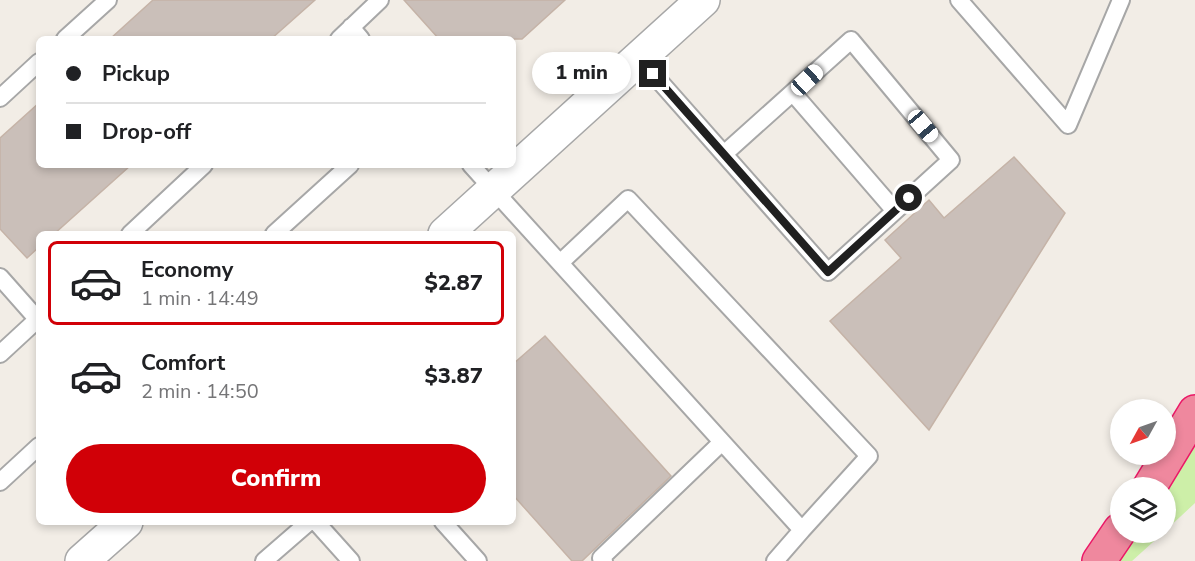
<!DOCTYPE html>
<html lang="en">
<head>
<meta charset="utf-8">
<style>
  :root { --surface:#fff; --page:#f2f2f2; --text:#202124; --muted:#757577; --line:#e0e0e0; --accent:#d10007 }
  body { margin:0; font-family:"Nunito Sans",sans-serif; background:var(--page); color:var(--text); height:100vh; display:flex; flex-direction:column; font-size:22px; white-space:nowrap }
  * { box-sizing:border-box; margin:0 }
  p { font-size:20px; color:var(--muted) }
  .icon { flex:none; width:33px; height:33px; fill:none; stroke:currentColor; stroke-width:2; stroke-linecap:round; stroke-linejoin:round }
  .map { position:relative; flex:1; overflow:hidden }
  .details { position:absolute; left:36px; top:231px; width:480px; height:294px; display:flex; flex-direction:column; background:var(--surface); border-radius:9px; box-shadow:0 3px 9px #0003 }
  .details>* { flex:none }
  .banner { position:absolute; left:36px; top:36px; width:480px; height:132px; border-radius:9px; box-shadow:0 3px 9px #0003; display:grid; align-content:center; height:132px; padding:0 30px; background:var(--surface) }
  .needle { width:39px; rotate:230deg }
  .tools { position:absolute; left:1110px; top:399px; display:grid; gap:12px }
  .tools a { display:grid; place-items:center; width:66px; height:66px; border-radius:50%; background:var(--surface); box-shadow:0 3px 9px #0003; font-size:30px }
  .end { position:absolute; width:27px; height:27px; margin:-14px; border:8px solid #202020; background:#fff; box-shadow:0 0 0 3px #fff }
  .from { border-radius:50% }
  .bubble { position:absolute; height:42px; border-radius:21px; background:var(--surface); box-shadow:0 3px 9px #0003; font-size:20px; font-weight:800; line-height:42px; text-align:center }
  .car { position:absolute; width:18px; height:36px; margin:-18px -9px; border-radius:8px; box-shadow:0 0 4px 2px #0007; background:linear-gradient(#fff 24%,#345 0 40%,#fff 0 76%,#345 0 86%,#fff 0) }
  .banner b { display:flex; align-items:center; gap:21px; height:57px; font-size:22px }
  .banner b+b { border-top:2px solid var(--line) }
  .banner i { width:15px; height:15px; background:var(--text) }
  ul { padding:10px 0 0; list-style:none }
  li { display:flex; align-items:center; gap:18px; height:84px; margin:0 12px 9px; padding:0 18px; border:3px solid transparent; border-radius:9px }
  li div { flex:1 }
  li b { display:block; font-size:22px }
  li em { font-style:normal; font-weight:800 }
  li.current { border-color:var(--accent) }
  li>.icon { width:54px; height:54px; stroke-width:1.5 }
  .cta { display:flex; gap:12px; margin-top:auto; padding:12px 30px }
  .cta a { flex:1; height:69px; border-radius:36px; background:var(--accent); color:#fff; font-size:24px; font-weight:800; line-height:69px; text-align:center }
  .map>svg:first-child { display:block }
  .grass { fill:#cdefa8 }
  .building { fill:#cabfb9; stroke:#c5b3a7; stroke-width:1.5 }
  .lines { fill:none; stroke-linecap:round; stroke-linejoin:round }
  .service-casing { stroke:#a7a7a7; stroke-width:20 }
  .minor-casing { stroke:#a7a7a7; stroke-width:36 }
  .motorway-casing { stroke:#eb1867; stroke-width:36 }
  .service { stroke:#fff; stroke-width:16 }
  .minor { stroke:#fff; stroke-width:33 }
  .motorway { stroke:#ef889e; stroke-width:33 }
  .route { stroke:#202020; stroke-width:8 }
</style>
</head>
<body>
<div class="map">
<svg width="1195" height="561" viewBox="0 0 1195 561">
  <rect width="100%" height="100%" fill="#f2ede6"/>
  <!-- grass -->
  <path class="grass" d="M1195,437V503L1166,530V488Z
    M1131,533H1163L1132,561H1112Z"/>
  <!-- building -->
  <path class="building" d="M153,0H315L271,39H110Z
    M404,0H565L522,39H439Z
    M39,103V165H131L54,234H39V247L27,258L0,229V138Z
    M1014,157L1065,213L929,430L830,321L901,258L885,240L929,200L944,218Z
    M545,336L671,476L582,561H572L513,495V364Z"/>
  <g class="lines">
    <defs>
      <path id="service" d="M959,0L1068,125L1121,0
        M351,27L361,39
        M65,39L108,0
        M339,39L380,0
        M639,58L828,272L951,160L851,40L724,154
        M793,93L895,211
        M0,98L39,62
        M471,165L802,530L775,561
        M130,234L204,165
        M274,234L350,165
        M560,263L628,199L869,456L802,530
        M0,277L39,321
        M0,354L39,318
        M0,482L39,446
        M316,522L351,561
        M443,522L478,561
        M264,561L309,522
        M604,561L601,558L722,442"/>
      <path id="minor" d="M445,234L703,0
        M82,561L126,522"/>
      <path id="motorway" d="M1149,488L1195,412
        M1099,561L1120,530"/>
    </defs>
    <!-- service casing -->
    <use href="#service" class="service-casing"/>
    <!-- minor casing -->
    <use href="#minor" class="minor-casing"/>
    <!-- motorway casing -->
    <use href="#motorway" class="motorway-casing"/>
    <!-- service -->
    <use href="#service" class="service"/>
    <!-- minor -->
    <use href="#minor" class="minor"/>
    <!-- motorway -->
    <use href="#motorway" class="motorway"/>
  </g>
  <g class="lines">
    <!-- route -->
    <path class="route" d="M653,74L828,272L909,198"/>
  </g>
</svg>
<div class="tools">
<a><svg class="needle" viewBox="-14 -14 28 28"><path d="M0-13l5 13h-10z" fill="#e53935"/><path d="M0 13l5-13h-10z" fill="#757577"/></svg></a>
<a><svg class="icon" aria-label="layers" viewBox="0 0 24 24"><path d="M12 4l9 5-9 5-9-5zM3 14l9 5 9-5"/></svg></a>
</div>
<i class="end from" style="left:909px;top:198px"></i>
<i class="end" style="left:653px;top:74px"></i>
<div class="bubble" style="left:532px;top:52px;width:99px">1 min</div>
<i class="car" style="left:807px;top:80px;rotate:47deg"></i>
<i class="car" style="left:923px;top:126px;rotate:140deg"></i>
<div class="banner">
<b><i class="from"></i>Pickup</b>
<b><i></i>Drop-off</b>
</div>
<section class="details">
<ul>
<li class="current"><svg class="icon" aria-label="car" viewBox="0 0 24 24"><path d="M5 17H2v-5l4-1 3-4h7l3 4 3 1v5h-3M9 17h6M6 11h13"/><circle cx="7" cy="17" r="2"/><circle cx="17" cy="17" r="2"/></svg><div><b>Economy</b><p>1 min · 14:49</p></div><em>$2.87</em></li>
<li><svg class="icon" aria-label="car" viewBox="0 0 24 24"><path d="M5 17H2v-5l4-1 3-4h7l3 4 3 1v5h-3M9 17h6M6 11h13"/><circle cx="7" cy="17" r="2"/><circle cx="17" cy="17" r="2"/></svg><div><b>Comfort</b><p>2 min · 14:50</p></div><em>$3.87</em></li>
</ul>
<div class="cta"><a>Confirm</a></div>
</section>
</div>
</body>
</html>
